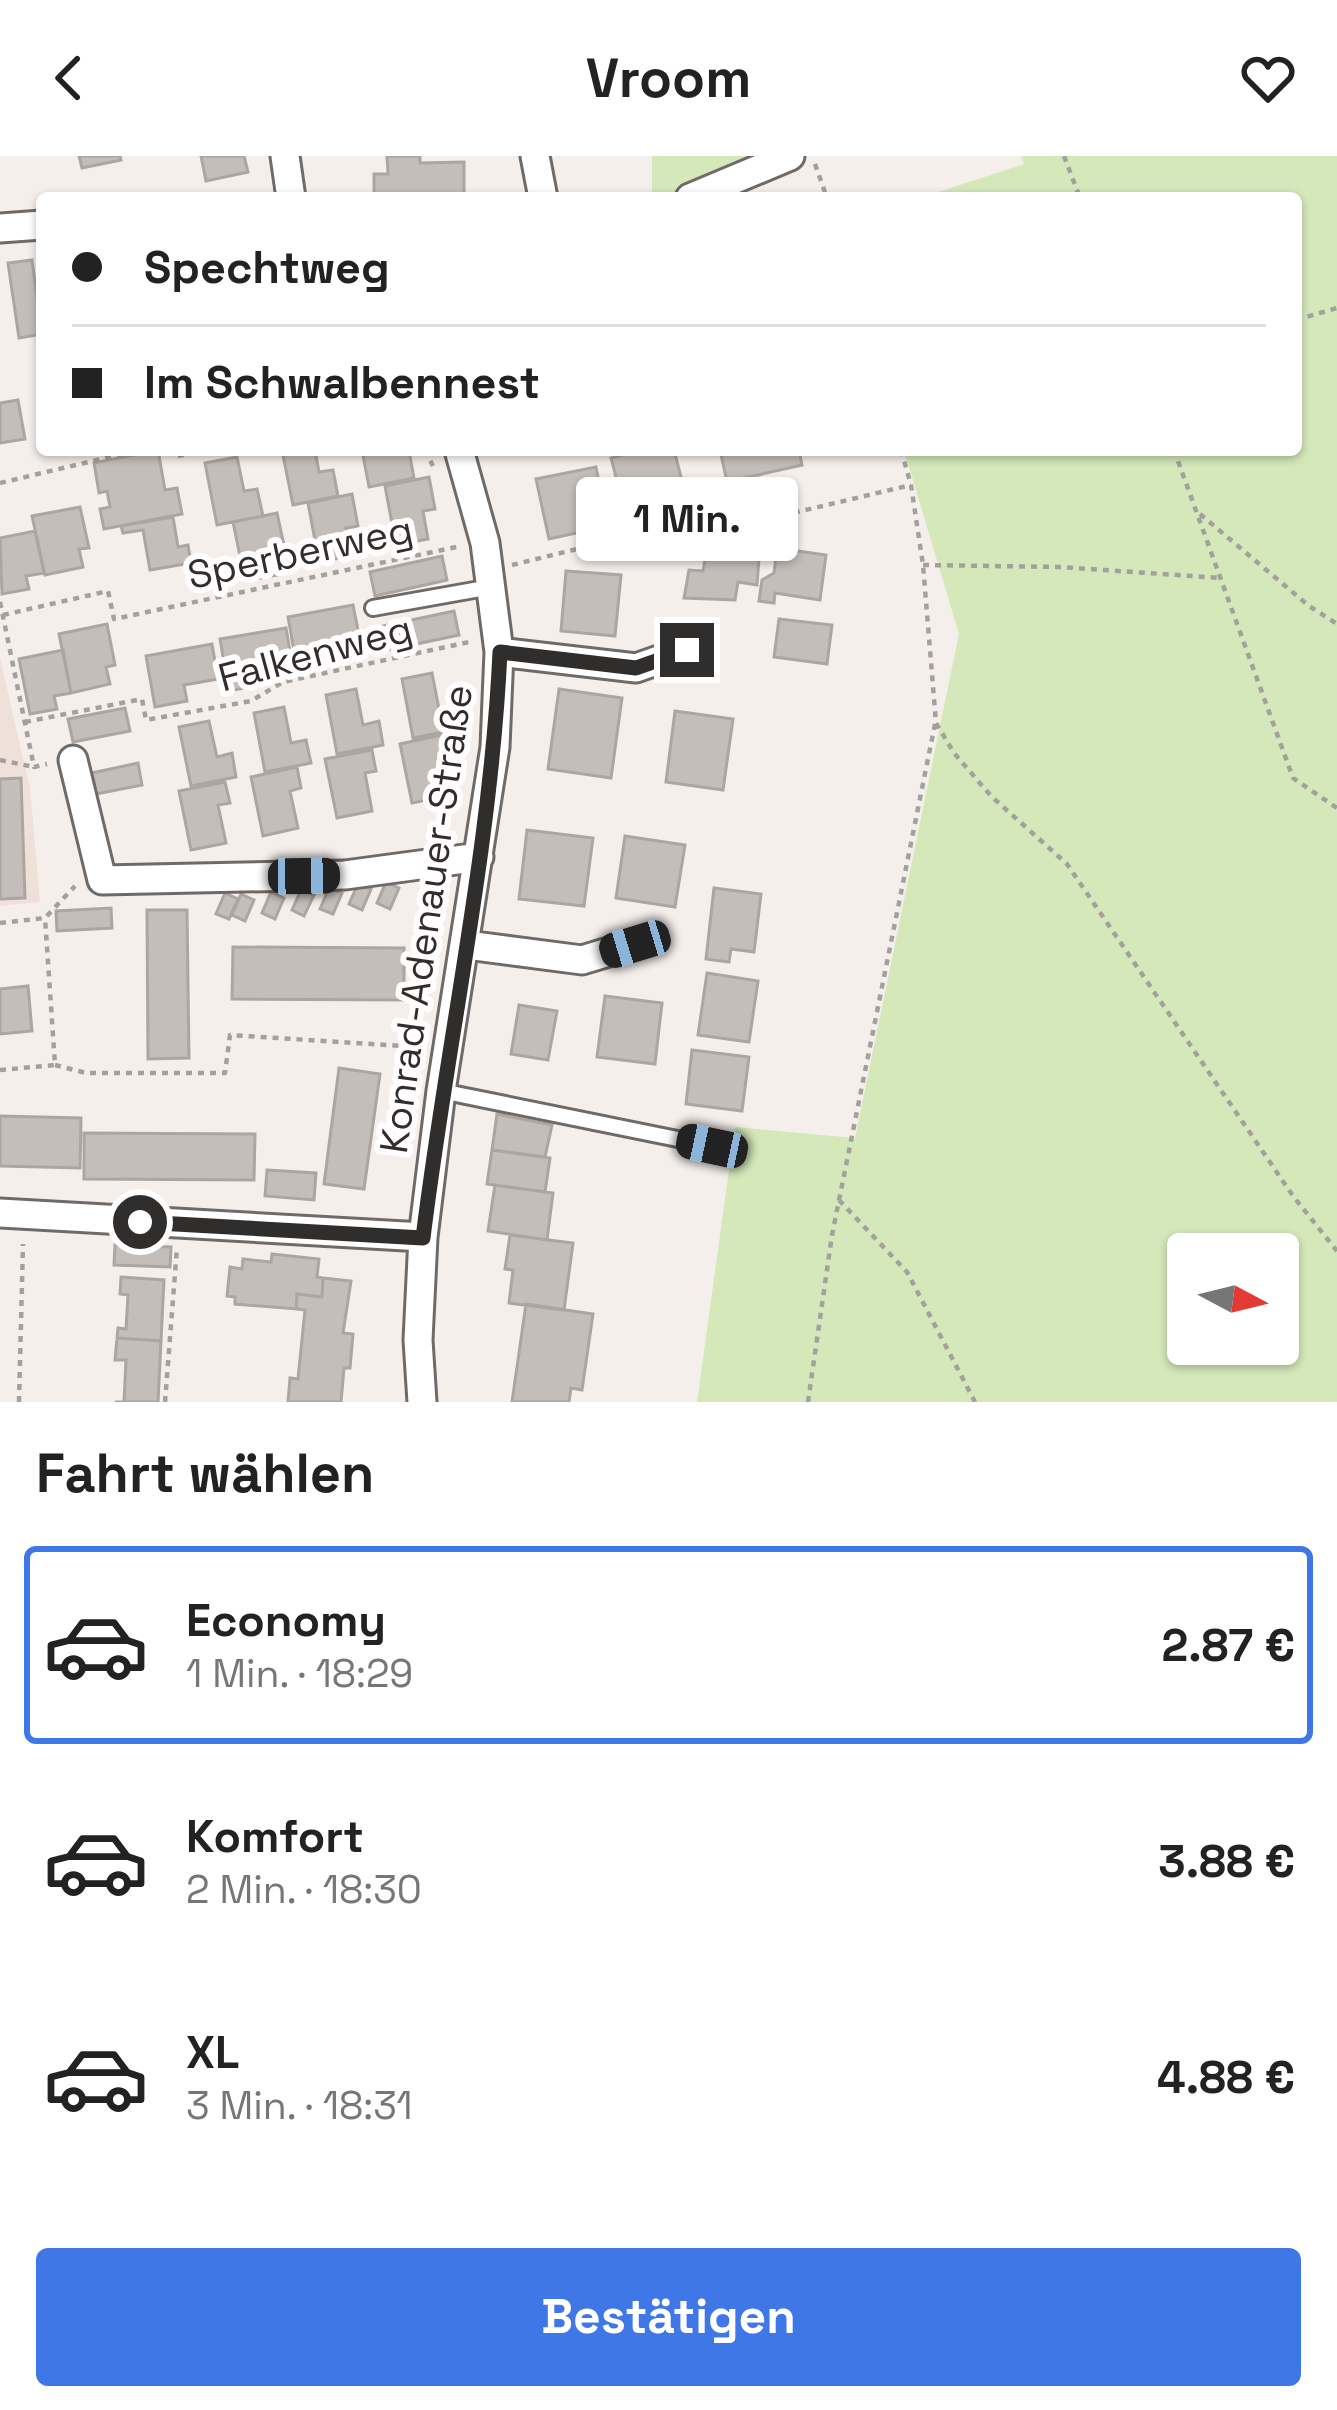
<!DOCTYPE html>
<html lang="de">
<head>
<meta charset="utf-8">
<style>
  :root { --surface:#fff; --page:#f6f6f6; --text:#222; --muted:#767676; --line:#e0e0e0; --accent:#3f77e7 }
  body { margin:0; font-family:"Space Grotesk",sans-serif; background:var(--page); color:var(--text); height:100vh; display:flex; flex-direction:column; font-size:45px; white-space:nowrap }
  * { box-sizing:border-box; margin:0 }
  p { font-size:39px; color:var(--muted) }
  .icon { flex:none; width:66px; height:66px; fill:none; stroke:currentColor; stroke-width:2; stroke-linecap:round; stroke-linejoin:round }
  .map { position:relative; height:1246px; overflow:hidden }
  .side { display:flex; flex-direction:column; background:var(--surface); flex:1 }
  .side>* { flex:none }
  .guide { position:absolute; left:36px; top:36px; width:1266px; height:264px; border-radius:12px; box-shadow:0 3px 9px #0004; display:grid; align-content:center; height:264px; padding:0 36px; background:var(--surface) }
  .needle { width:78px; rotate:97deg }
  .controls { position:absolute; left:1167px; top:1077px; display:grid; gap:24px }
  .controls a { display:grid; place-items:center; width:132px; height:132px; border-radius:12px; background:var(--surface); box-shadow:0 3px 9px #0004; font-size:60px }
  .end { position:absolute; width:54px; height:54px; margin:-27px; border:15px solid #302e2c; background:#fff; box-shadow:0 0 0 6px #fff }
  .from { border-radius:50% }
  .bubble { position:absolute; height:84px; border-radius:12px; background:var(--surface); box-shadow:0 3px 9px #0004; font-size:39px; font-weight:800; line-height:84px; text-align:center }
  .car { position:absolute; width:36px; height:72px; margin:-36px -18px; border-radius:15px; box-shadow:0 0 9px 3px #0007; background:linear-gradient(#222 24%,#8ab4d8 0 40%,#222 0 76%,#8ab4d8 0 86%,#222 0) }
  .guide b { display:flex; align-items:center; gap:42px; height:114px; font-size:45px }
  .guide b+b { border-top:3px solid var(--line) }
  .guide i { width:30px; height:30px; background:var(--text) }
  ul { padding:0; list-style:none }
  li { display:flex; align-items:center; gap:36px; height:198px; margin:0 24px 18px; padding:0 12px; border:6px solid transparent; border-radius:12px }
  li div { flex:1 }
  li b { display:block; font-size:45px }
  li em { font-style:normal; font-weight:800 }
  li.active { border-color:var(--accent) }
  li>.icon { width:108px; height:108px; stroke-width:1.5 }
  h2 { padding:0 36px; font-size:54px; line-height:144px }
  .cta { display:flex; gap:24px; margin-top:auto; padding:24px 36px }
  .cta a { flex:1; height:138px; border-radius:12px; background:var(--accent); color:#fff; font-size:48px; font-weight:800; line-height:138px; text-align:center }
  header { display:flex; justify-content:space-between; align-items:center; height:156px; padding:0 36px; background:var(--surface); font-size:54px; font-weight:800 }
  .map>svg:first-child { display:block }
  .built { fill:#efe1da }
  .green { fill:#d4e8ba; fill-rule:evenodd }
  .building { fill:#c4bebb; stroke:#aca6a3; stroke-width:3 }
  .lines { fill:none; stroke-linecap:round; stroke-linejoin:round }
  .service-casing { stroke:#6f6a67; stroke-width:20 }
  .minor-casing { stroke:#6f6a67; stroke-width:33 }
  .path { stroke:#a4a09e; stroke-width:4.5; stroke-dasharray:6 6; stroke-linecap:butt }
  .service { stroke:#fff; stroke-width:14 }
  .minor { stroke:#fff; stroke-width:27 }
  .route { stroke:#302e2c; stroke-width:15 }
  .labels { text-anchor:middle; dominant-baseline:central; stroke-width:12; stroke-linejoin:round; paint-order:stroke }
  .street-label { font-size:39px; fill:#302e2c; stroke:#fffdfd }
</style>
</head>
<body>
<header><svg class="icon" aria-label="back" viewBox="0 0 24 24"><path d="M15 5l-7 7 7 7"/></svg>Vroom<svg class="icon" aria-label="heart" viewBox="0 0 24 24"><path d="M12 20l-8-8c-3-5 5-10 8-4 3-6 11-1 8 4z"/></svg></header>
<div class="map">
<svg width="1337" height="1246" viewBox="0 0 1337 1246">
  <rect width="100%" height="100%" fill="#f5efec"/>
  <!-- built -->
  <path class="built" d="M0,502L30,632L40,746L0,750Z"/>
  <!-- green -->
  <path class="green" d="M652,0H790L690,42H652Z
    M1021,0H1337V1246H697L735,971L855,982L959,478L904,294H1296V42H920L1024,8ZM1188,1098H1278V1188H1188Z"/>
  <!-- building -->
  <path class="building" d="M79,0H120L121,4L82,12Z
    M201,0H244L248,16L206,25Z
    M387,0H420V7L464,6V38L374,42V18H388Z
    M32,104L42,178L19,182L8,107Z
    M18,244L25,283L0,287V247Z
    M158,294L165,334L177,332L182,358L104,373L100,353L110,351L107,335L99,337L94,307Z
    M282,294H315L319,316L333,314L338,340L293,349Z
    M362,294L409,295L414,322L369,331Z
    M642,294H674L688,348L627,363L611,302Z
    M720,294H799L802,309L727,326Z
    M237,301L244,335L257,333L263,360L217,369L205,307Z
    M596,311L608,370L549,383L536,323Z
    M429,321L435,353L423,355L428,383L396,389L385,330Z
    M352,338L358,370L346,372L351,400L319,406L308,347Z
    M80,351L89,392L79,393L83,411L45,419L32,360Z
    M277,357L284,389L271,392L277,419L245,425L233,366Z
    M173,361L178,391L188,389L191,407L150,414L143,374L123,377L121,370Z
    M35,375L44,417L26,420L29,433L2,438L0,382Z
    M708,385L760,390L757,429L738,426L735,444L684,442L689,414L703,415Z
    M777,392L826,399L820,444L775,437L774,447L759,445L762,424L774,417Z
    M442,400L447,424L375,440L370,416Z
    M566,415L621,419L615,480L561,475Z
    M353,449L360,484L325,490L328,507L297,512L288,461Z
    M454,455L459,479L374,497L369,473Z
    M779,463L832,469L827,508L774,501Z
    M107,468L115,509L106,511L110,528L71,537L59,478Z
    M286,472L292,507L257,513L260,529L229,535L220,483Z
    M212,488L218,523L184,529L187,545L155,551L146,500Z
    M63,494L71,537L54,540L57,553L30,558L19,503Z
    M432,517L439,553L455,550L459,573L413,582L402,523Z
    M356,533L363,569L379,565L383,589L337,598L326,539Z
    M559,533L622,542L611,622L548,613Z
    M284,551L291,587L306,584L311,607L265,616L254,557Z
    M125,552L130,575L73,586L68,563Z
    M675,555L733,563L723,634L666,626Z
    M209,565L217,601L232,597L236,621L191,630L179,571Z
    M446,578L451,599L440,602L447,640L412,647L400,588Z
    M372,594L376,615L365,617L372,655L337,662L325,603Z
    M138,607L142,629L96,638L92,617Z
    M297,611L301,632L290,635L298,672L263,680L251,621Z
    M21,622L25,742L0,743V623Z
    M225,626L230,647L218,649L226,687L191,694L179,635Z
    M527,674L593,682L584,750L519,743Z
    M625,680L685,689L675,751L616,742Z
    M386,726L399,732L390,753L377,747Z
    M358,728L371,733L362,754L349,748Z
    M329,732L342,737L333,758L320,753Z
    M714,732L761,738L754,796L731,793L729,806L706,803Z
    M301,734L314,739L304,760L292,754Z
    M271,736L284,742L275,763L262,757Z
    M225,737L238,743L229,763L216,758Z
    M241,738L254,744L245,765L232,759Z
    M111,752L112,772L57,775L56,755Z
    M147,754H187L189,902L148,903Z
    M233,791L404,792V844L232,843Z
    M707,817L758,825L749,886L698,879Z
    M28,830L32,875L0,878V833Z
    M605,840L662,847L655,908L597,901Z
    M519,849L557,855L548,904L511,898Z
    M692,894L749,901L742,955L686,948Z
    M339,912L380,918L364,1033L324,1028Z
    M497,958L552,969L545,1001L492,994Z
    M0,960L81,962L80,1012L0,1010Z
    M84,977L255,978L254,1024L84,1023Z
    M492,994L550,1002L545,1036L487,1028Z
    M267,1014L316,1017L314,1044L265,1040Z
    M495,1029L553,1037L547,1084L488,1075Z
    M510,1079L573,1087L564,1154L509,1147L513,1114L505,1113Z
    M115,1089L171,1091L170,1111L114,1109Z
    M272,1098L319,1103L317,1121L323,1122L322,1141L297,1138L296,1153L235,1148V1141L227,1140L230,1111L242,1113L243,1103L271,1106Z
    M121,1121L164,1124L161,1185L117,1182L118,1172L126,1173L128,1139L120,1138Z
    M323,1122L351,1125L343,1177L353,1178L350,1212H344L341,1246H288L290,1222L298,1223L305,1154L296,1153L297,1138L322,1141Z
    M526,1148L593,1158L582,1234L571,1232L569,1246H512Z
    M117,1182L161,1185L158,1246H115H124L126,1204H115Z"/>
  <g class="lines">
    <defs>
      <path id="service" d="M373,452L491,431
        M441,935L712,990"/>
      <path id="minor" d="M285,0L291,42
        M535,0L543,42
        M690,42L790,0
        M0,72L42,69
        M499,496L636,512L687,494
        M73,604L102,724L345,719L479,701
        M467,789L582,804L635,788
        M0,1057L423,1081
        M422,1246L418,1184L423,1081L441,935L495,591L499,496L485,387L459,294"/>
    </defs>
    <!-- service casing -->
    <use href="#service" class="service-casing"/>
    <!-- minor casing -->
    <use href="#minor" class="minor-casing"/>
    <!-- path -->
    <path class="path" d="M1064,0L1080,42
      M815,8L827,42
      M1296,164L1337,152
      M172,294L173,301L206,294
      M425,294L433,310
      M901,294L911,329L923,409L936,567L954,597L991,640L1067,708L1293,1040L1337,1095
      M1174,294L1293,622L1337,652
      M0,327L139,294
      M1200,358L1309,450L1337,468
      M512,409L699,363L772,362L911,329
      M923,409L1061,411L1220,422
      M0,446L34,611L47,608
      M3,459L108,435L114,463L461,390
      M25,566L142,543L146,564L251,545L283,526L469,486
      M0,604L34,611
      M0,767L45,762L75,730
      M55,909L86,917H225L230,879L418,891
      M0,914L55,909L45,762
      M839,1044L907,1116L975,1246
      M19,1246L23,1088
      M165,1246L177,1092
      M808,1246L832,1079L935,568"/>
    <!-- service -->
    <use href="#service" class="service"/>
    <!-- minor -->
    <use href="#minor" class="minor"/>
  </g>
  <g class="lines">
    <!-- route -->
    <path class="route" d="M140,1066L423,1082C447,886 491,692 500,496L636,512L687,494"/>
  </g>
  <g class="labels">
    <!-- street labels -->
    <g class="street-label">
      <text transform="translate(300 396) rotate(-12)">Sperberweg</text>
      <text transform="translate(315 497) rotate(-15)">Falkenweg</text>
      <text transform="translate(426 763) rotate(-82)">Konrad-Adenauer-Straße</text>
    </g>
  </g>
</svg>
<div class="controls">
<a><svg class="needle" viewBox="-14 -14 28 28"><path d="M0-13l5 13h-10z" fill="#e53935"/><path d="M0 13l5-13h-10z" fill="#767676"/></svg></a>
</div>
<i class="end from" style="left:140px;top:1066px"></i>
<i class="end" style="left:687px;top:494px"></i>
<div class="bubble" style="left:576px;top:321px;width:222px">1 Min.</div>
<i class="car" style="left:304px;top:720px;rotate:89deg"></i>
<i class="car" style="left:635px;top:788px;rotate:253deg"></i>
<i class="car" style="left:712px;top:990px;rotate:282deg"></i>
<div class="guide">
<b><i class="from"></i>Spechtweg</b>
<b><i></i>Im Schwalbennest</b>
</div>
</div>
<section class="side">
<h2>Fahrt wählen</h2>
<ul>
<li class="active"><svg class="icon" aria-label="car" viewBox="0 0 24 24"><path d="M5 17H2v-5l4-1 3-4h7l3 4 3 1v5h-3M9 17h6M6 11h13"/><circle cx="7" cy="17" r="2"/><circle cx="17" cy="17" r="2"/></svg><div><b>Economy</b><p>1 Min. · 18:29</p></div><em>2.87 €</em></li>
<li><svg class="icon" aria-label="car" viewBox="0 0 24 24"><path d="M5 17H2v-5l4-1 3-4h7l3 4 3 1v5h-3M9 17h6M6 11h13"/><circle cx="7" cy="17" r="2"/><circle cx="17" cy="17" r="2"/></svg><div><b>Komfort</b><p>2 Min. · 18:30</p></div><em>3.88 €</em></li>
<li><svg class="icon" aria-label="car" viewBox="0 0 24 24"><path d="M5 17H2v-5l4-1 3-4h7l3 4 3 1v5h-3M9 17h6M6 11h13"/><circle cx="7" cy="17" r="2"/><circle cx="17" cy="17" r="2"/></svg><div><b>XL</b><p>3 Min. · 18:31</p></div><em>4.88 €</em></li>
</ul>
<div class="cta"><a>Bestätigen</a></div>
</section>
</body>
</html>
